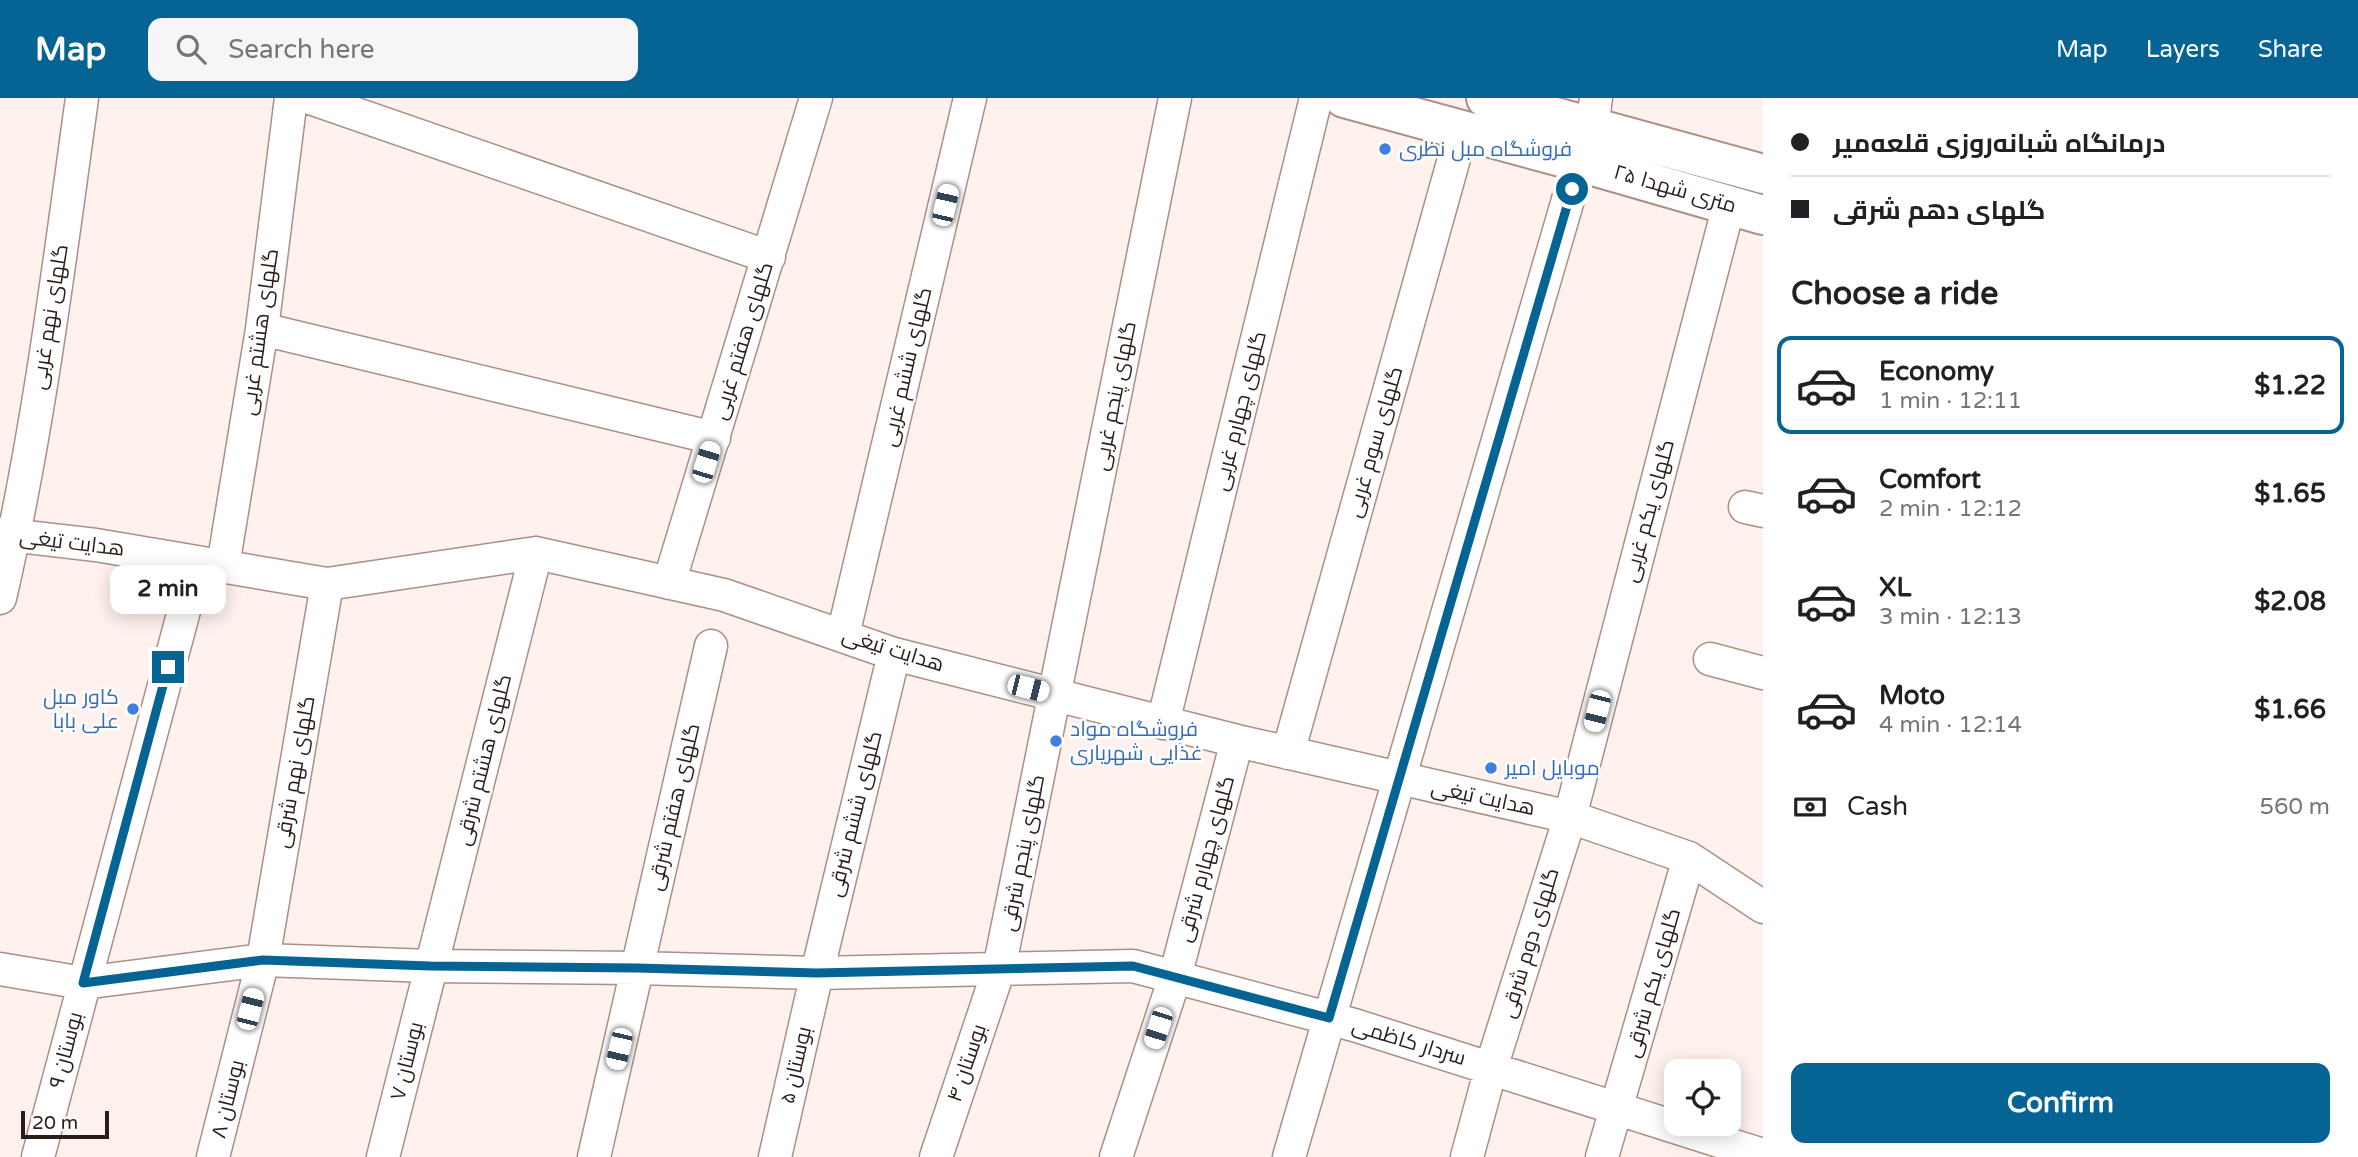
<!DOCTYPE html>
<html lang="en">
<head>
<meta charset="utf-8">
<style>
  :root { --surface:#fff; --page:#f6f6f6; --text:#202124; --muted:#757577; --line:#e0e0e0; --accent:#056494 }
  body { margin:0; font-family:"Varela Round",Cairo,sans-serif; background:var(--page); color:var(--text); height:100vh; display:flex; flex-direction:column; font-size:26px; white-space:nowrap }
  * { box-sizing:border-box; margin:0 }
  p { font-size:23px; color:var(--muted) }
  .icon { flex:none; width:38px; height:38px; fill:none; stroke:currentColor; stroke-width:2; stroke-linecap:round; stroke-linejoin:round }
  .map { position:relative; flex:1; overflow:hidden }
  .details { display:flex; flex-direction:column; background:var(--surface); width:595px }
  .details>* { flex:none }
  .top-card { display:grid; align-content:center; height:154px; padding:0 28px; background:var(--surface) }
  .buttons { position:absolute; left:1664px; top:961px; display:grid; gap:14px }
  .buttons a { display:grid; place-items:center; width:77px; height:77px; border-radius:14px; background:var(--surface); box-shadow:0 4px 18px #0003; font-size:35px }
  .scale { position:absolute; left:21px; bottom:18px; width:88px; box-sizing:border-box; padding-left:7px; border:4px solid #291d19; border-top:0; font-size:19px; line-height:24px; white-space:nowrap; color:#291d19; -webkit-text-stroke:5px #fff; paint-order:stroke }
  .end { position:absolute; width:32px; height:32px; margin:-16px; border:9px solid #056494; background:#fff; box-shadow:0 0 0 4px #fff }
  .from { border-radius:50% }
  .bubble { position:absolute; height:49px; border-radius:14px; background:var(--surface); box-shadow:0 4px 18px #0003; font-size:23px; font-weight:700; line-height:49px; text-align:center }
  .car { position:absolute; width:21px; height:42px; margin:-21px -10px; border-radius:9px; box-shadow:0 0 5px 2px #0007; background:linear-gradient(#fff 24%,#345 0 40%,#fff 0 76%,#345 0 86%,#fff 0) }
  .top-card b { display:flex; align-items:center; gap:24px; height:66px; font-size:26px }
  .top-card b+b { border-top:2px solid var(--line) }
  .top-card i { width:18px; height:18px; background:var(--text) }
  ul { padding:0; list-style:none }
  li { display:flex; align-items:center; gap:21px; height:98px; margin:0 14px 10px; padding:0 14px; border:4px solid transparent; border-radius:14px }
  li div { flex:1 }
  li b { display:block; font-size:26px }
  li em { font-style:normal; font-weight:700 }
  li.selected { border-color:var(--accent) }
  li>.icon { width:63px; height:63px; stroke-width:1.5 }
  h2 { padding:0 28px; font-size:32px; line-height:84px }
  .pay { display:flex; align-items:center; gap:18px; height:77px; padding:0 28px; font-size:26px }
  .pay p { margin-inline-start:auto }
  .cta { display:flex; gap:14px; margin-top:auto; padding:14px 28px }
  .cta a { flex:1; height:80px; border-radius:14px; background:var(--accent); color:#fff; font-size:28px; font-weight:700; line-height:80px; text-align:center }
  header { display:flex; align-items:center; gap:42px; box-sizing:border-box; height:98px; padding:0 35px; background:var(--accent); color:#fff }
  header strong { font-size:33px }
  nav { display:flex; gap:38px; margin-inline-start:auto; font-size:24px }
  .search { width:490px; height:63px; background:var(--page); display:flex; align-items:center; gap:18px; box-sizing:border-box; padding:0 24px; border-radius:14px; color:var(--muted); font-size:26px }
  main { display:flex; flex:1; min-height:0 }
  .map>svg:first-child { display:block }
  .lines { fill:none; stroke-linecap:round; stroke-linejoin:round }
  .minor-casing { stroke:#ac8f84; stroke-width:35 }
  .major-casing { stroke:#ac8f84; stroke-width:42 }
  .minor { stroke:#fff; stroke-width:32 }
  .major { stroke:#fff; stroke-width:38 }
  .route { stroke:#056494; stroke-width:9 }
  .shop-dot { fill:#3f7fe0; stroke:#fff; stroke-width:2.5 }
  .labels { text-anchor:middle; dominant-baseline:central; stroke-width:5; stroke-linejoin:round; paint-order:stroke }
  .shop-label { font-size:21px; fill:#366cbe; stroke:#fff; text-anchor:start }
  .street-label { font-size:21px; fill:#291d19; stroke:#fff }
</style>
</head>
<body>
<header>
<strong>Map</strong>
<div class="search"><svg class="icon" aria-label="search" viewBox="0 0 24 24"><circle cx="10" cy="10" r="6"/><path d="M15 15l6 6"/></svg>Search here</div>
<nav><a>Map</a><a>Layers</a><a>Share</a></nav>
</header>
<main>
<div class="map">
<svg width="1763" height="1059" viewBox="0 0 1763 1059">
  <rect width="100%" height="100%" fill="#fff1ed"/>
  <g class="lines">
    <defs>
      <path id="minor" d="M310,0L769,159
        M1592,30L1596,0
        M262,231L714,340
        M1745,409L1763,413
        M0,436L96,447L327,486L536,455L724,497L894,556L1237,643L1570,719L1689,760L1763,809
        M223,468L262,231L291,0
        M669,485L816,0
        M0,500C38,336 59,167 82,0
        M843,537L970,0
        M1710,561L1763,575
        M1163,625L1316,0
        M1288,655L1462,32
        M0,871L83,885L263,862L431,868L637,870L817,875L1133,868L1354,927L1763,1057
        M38,1059L197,464
        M213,1059L263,862L327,486
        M383,1059L536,455
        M594,1059L711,548
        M775,1059L817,875L894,556
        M936,1059L999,871L1175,0
        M1116,1059L1175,879L1237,643
        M1289,1059L1579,64
        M1467,1059L1491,970L1570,719L1729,107
        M1602,1059L1689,760"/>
      <path id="major" d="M1344,0L1579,64L1763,117
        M1486,0L1763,76"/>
    </defs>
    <!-- minor casing -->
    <use href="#minor" class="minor-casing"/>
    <!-- major casing -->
    <use href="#major" class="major-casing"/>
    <!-- minor -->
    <use href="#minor" class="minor"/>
    <!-- major -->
    <use href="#major" class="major"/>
  </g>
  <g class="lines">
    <!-- route -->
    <path class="route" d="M168,569L83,885L263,862L430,868L637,870L817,875L1133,868L1329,920L1572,91"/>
  </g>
  <!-- markers -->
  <g class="shop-dot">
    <circle cx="1385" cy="51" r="7"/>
    <circle cx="133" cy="611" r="7"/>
    <circle cx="1056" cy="643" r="7"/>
    <circle cx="1491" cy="670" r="7"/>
  </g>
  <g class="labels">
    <!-- shop labels -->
    <g class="shop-label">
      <text x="1399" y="51">فروشگاه مبل نظری</text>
      <text x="119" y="599" text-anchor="end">کاور مبل<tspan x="119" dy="24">علی بابا</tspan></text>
      <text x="1070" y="631">فروشگاه مواد<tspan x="1070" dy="24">غذایی شهریاری</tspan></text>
      <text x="1505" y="670">موبایل امیر</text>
    </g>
    <!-- street labels -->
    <g class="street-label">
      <text transform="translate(1675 91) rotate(16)">۲۵ متری شهدا</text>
      <text transform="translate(50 219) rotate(-81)">گلهای نهم غربی</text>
      <text transform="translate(260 234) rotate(-82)">گلهای هشتم غربی</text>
      <text transform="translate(743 243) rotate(-73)">گلهای هفتم غربی</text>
      <text transform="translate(907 269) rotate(-77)">گلهای ششم غربی</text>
      <text transform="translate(1115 298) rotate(-79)">گلهای پنجم غربی</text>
      <text transform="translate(1240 313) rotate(-76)">گلهای چهارم غربی</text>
      <text transform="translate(1375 344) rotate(-74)">گلهای سوم غربی</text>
      <text transform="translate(1649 413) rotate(-75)">گلهای یکم غربی</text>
      <text transform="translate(72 445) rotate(7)">هدایت تیغی</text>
      <text transform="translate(893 552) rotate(17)">هدایت تیغی</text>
      <text transform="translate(484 662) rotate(-76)">گلهای هشتم شرقی</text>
      <text transform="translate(295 674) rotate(-80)">گلهای نهم شرقی</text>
      <text transform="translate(1483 700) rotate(12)">هدایت تیغی</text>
      <text transform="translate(674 709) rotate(-77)">گلهای هفتم شرقی</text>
      <text transform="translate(855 716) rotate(-76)">گلهای ششم شرقی</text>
      <text transform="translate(1023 755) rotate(-79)">گلهای پنجم شرقی</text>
      <text transform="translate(1206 761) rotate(-75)">گلهای چهارم شرقی</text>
      <text transform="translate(1530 845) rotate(-73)">گلهای دوم شرقی</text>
      <text transform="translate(1653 885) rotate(-74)">گلهای یکم شرقی</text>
      <text transform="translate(1409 944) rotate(17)">سردار کاظمی</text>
      <text transform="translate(66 952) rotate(-75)">بوستان ۹</text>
      <text transform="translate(407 963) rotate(-76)">بوستان ۷</text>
      <text transform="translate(967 965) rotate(-71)">بوستان ۴</text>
      <text transform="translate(796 967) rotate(-77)">بوستان ۵</text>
      <text transform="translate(228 1001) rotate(-76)">بوستان ۸</text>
    </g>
  </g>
</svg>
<div class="buttons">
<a><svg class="icon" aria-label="locate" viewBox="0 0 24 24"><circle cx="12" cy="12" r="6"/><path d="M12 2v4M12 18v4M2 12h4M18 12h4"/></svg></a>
</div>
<div class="scale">20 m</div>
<i class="end from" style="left:1572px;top:91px"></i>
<i class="end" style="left:168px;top:569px"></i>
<div class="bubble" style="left:110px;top:467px;width:116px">2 min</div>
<i class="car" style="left:945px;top:107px;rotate:13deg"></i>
<i class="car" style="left:706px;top:364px;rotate:17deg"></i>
<i class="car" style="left:1028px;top:590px;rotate:104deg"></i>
<i class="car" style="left:1597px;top:613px;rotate:194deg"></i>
<i class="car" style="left:250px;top:911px;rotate:14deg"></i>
<i class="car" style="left:1158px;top:930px;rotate:198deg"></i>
<i class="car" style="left:619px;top:951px;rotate:193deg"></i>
</div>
<section class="details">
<div class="top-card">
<b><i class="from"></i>درمانگاه شبانه‌روزی قلعه‌میر</b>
<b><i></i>گلهای دهم شرقی</b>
</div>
<h2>Choose a ride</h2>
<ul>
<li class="selected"><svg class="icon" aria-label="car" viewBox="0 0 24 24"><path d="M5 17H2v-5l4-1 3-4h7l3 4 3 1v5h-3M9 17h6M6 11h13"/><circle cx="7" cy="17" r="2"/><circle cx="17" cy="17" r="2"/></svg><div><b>Economy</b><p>1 min · 12:11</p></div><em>$1.22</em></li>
<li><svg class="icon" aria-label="car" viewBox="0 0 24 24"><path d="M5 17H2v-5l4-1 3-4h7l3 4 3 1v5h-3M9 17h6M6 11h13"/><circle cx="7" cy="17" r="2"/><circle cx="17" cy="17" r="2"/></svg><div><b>Comfort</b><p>2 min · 12:12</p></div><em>$1.65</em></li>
<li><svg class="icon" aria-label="car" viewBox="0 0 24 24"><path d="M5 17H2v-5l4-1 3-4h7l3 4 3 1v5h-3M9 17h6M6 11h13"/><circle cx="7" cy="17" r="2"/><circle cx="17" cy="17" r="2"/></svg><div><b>XL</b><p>3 min · 12:13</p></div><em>$2.08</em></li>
<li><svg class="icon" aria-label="car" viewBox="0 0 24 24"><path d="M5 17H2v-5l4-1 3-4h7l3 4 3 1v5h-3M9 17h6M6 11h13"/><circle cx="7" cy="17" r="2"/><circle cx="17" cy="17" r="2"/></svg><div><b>Moto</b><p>4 min · 12:14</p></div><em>$1.66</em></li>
</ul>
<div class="pay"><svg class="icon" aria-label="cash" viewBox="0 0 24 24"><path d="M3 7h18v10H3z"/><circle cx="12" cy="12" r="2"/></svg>Cash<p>560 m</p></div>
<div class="cta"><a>Confirm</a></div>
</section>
</main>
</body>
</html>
